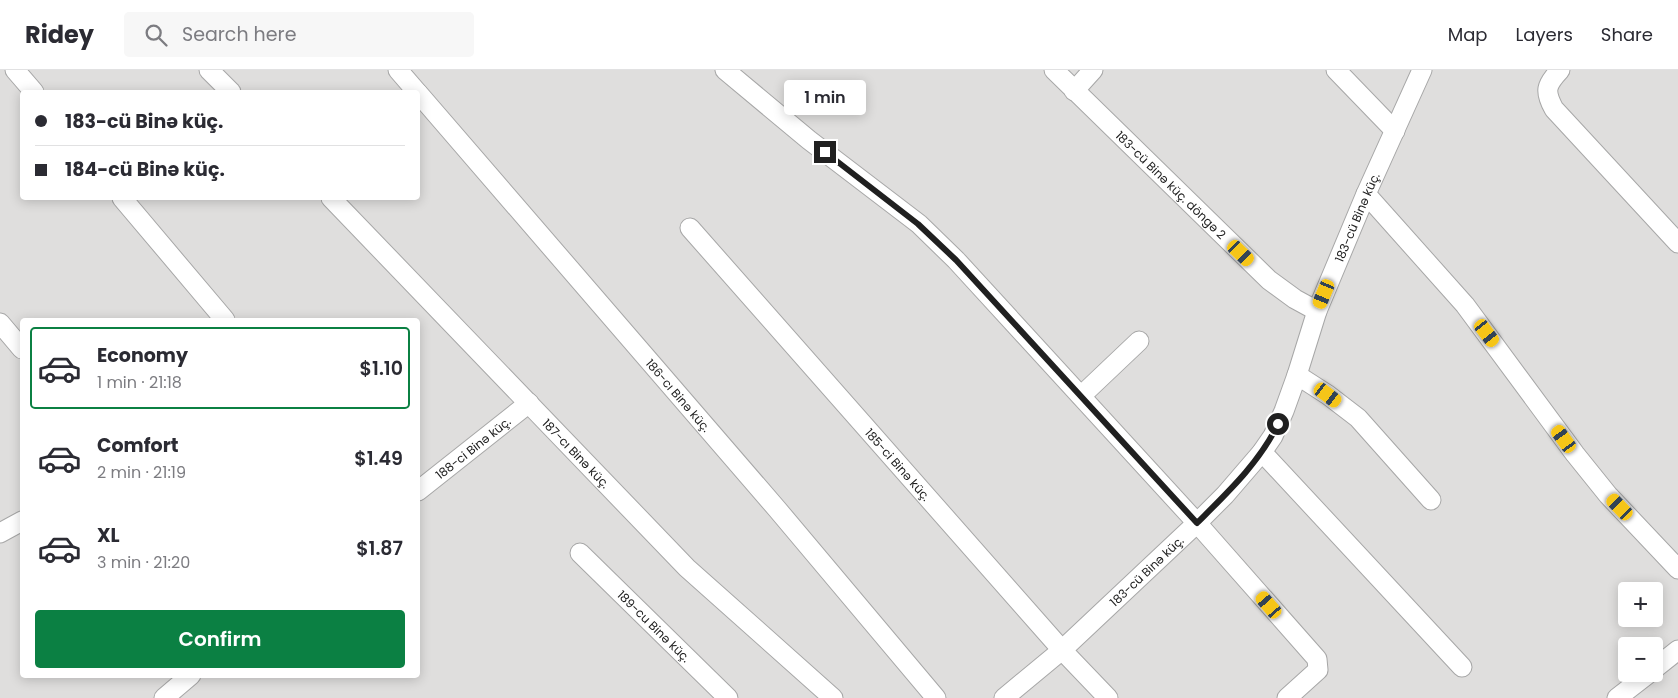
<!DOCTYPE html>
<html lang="en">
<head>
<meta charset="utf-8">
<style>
  :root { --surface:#fff; --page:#f7f7f7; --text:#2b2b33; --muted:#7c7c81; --line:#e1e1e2; --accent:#0b8043 }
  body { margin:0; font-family:Poppins,sans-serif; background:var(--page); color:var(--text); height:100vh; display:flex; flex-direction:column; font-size:19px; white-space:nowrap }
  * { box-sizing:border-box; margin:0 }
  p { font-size:16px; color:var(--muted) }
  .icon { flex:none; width:28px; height:28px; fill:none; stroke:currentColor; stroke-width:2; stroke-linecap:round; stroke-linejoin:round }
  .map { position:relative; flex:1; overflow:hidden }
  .panel { position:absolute; left:20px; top:248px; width:400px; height:360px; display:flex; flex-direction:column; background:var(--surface); border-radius:5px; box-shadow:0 2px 12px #0003 }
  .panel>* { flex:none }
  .hud { position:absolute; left:20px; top:20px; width:400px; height:110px; border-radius:5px; box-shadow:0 2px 12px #0003; display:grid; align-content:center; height:110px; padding:0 15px; background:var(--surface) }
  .fabs { position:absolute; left:1618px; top:512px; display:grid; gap:10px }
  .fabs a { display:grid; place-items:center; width:45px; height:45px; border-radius:5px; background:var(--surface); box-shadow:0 2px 12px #0003; font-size:25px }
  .end { position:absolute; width:22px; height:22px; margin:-11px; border:6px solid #202020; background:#fff; box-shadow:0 0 0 2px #fff }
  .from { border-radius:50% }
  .bubble { position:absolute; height:35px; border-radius:5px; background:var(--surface); box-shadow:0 2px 12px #0003; font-size:16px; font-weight:600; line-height:35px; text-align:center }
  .car { position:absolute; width:15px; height:30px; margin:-15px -8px; border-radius:6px; box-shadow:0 0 4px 1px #0007; background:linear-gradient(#f5c518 24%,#345 0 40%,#f5c518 0 76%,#345 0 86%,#f5c518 0) }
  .hud b { display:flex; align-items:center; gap:18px; height:48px; font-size:19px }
  .hud b+b { border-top:1px solid var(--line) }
  .hud i { width:12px; height:12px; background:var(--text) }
  ul { padding:9px 0 0; list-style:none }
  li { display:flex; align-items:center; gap:15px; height:82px; margin:0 10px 8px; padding:0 5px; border:2px solid transparent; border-radius:5px }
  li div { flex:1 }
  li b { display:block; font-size:19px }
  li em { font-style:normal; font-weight:600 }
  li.on { border-color:var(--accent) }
  li>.icon { width:45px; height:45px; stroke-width:1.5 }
  .button { display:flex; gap:10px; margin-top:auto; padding:10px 15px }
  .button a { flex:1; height:58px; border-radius:5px; background:var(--accent); color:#fff; font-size:20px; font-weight:600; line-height:58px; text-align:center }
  header { display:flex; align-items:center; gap:30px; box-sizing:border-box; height:70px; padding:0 25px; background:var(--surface); border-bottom:1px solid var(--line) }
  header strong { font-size:24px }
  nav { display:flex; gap:28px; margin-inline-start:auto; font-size:18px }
  .search { width:350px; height:45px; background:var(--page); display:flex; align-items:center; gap:12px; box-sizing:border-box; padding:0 18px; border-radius:5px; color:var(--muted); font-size:19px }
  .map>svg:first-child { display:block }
  .residential { fill:#dfdedd; fill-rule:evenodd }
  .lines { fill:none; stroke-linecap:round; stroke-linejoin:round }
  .street-casing { stroke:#a7a7a7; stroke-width:21 }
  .street { stroke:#fff; stroke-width:19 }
  .route { stroke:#202020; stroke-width:6 }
  .labels { text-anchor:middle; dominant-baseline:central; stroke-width:5; stroke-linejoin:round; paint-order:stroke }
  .street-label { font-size:12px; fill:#202020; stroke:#fff }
</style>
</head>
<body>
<header>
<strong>Ridey</strong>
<div class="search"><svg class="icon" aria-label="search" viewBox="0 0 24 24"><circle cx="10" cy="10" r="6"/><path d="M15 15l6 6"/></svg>Search here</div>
<nav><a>Map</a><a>Layers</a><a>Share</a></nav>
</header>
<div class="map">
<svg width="1678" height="628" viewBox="0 0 1678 628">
  <rect width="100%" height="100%" fill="#f2f0e6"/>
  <!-- residential -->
  <path class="residential" d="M0,0H1678V628H0ZM22,22H418V128H22ZM22,250H418V605H22ZM1626,521H1654V549H1626ZM1626,576H1654V604H1626Z"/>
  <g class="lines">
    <defs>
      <g id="street">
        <path d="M15,0L34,22"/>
        <path d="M209,0L231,22"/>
        <path d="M398,0L417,22"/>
        <path d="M725,0L809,70L919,154L956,190L1197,453L1317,589L1318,600L1287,628"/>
        <path id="s1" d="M1054,0L1269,210L1295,229L1317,241"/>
        <path d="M1336,0L1395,61"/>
        <path d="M1560,0C1546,15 1544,21 1554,39L1678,173"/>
        <path d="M1074,21L1093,0"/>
        <path id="s2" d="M418,23L777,439L936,628"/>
        <path d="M1366,124L1465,235L1575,384L1608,425L1678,499"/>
        <path d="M122,128L225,250"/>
        <path id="s3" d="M331,128L687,498L833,628"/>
        <path id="s4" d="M690,158L1062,580L1108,628"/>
        <path d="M0,253L22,279"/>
        <path d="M1297,305L1328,325L1358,348L1431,430"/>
        <path d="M1081,326L1139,271"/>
        <path d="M1262,382L1462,597"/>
        <path id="s5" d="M418,421L529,333"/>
        <path d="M0,463L22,451"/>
        <path id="s6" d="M580,483L728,628"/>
        <path d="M1654,599L1678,580"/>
        <path d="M164,628L191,605"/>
        <path id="s7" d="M1004,628L1062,580L1197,453L1225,425L1262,382L1273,366L1284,341L1297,305L1317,241L1366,124L1422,0"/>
        <path d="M1617,628L1648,604"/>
      </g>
    </defs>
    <!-- street casing -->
    <use href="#street" class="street-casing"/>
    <!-- street -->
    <use href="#street" class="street"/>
  </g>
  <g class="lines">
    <!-- route -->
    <path class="route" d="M825,82L918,154L956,190L1197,453C1227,423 1260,392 1278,354"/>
  </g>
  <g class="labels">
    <!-- street labels -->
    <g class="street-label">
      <text stroke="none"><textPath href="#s1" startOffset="164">183-cü Binə küç. döngə 2</textPath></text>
      <text stroke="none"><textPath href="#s7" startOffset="611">183-cü Binə küç.</textPath></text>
      <text stroke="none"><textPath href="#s2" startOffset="399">186-cı Binə küç.</textPath></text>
      <text stroke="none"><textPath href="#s5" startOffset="70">188-ci Binə küç.</textPath></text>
      <text stroke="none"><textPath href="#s3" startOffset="354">187-cı Binə küç.</textPath></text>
      <text stroke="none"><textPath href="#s4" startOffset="315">185-ci Binə küç.</textPath></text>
      <text stroke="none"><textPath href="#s7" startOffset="191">183-cü Binə küç.</textPath></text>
      <text stroke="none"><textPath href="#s6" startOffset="104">189-cu Binə küç.</textPath></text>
    </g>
  </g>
</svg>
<div class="fabs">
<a>+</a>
<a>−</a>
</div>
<i class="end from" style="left:1278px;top:354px"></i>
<i class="end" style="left:825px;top:82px"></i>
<div class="bubble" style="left:784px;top:10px;width:82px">1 min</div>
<i class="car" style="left:1241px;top:183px;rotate:134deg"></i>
<i class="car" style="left:1324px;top:224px;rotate:203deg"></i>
<i class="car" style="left:1487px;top:263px;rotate:143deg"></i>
<i class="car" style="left:1328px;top:325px;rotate:127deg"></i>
<i class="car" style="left:1564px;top:369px;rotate:324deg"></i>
<i class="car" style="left:1620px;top:437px;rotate:316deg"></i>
<i class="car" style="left:1269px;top:535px;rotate:319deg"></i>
<div class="hud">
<b><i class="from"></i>183-cü Binə küç.</b>
<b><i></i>184-cü Binə küç.</b>
</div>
<section class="panel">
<ul>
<li class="on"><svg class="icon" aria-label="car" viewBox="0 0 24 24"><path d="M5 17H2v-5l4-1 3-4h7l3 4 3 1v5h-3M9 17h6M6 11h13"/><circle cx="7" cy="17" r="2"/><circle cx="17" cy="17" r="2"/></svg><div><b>Economy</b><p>1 min · 21:18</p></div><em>$1.10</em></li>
<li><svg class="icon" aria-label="car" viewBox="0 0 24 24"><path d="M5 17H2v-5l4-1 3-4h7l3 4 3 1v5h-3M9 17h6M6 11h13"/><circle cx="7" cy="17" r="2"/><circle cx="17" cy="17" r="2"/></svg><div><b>Comfort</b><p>2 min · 21:19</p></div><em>$1.49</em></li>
<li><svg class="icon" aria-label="car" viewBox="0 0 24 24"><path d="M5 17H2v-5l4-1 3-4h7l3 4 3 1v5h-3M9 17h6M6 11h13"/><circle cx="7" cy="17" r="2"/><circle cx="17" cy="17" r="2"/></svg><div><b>XL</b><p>3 min · 21:20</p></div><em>$1.87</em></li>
</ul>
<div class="button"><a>Confirm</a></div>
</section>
</div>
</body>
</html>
